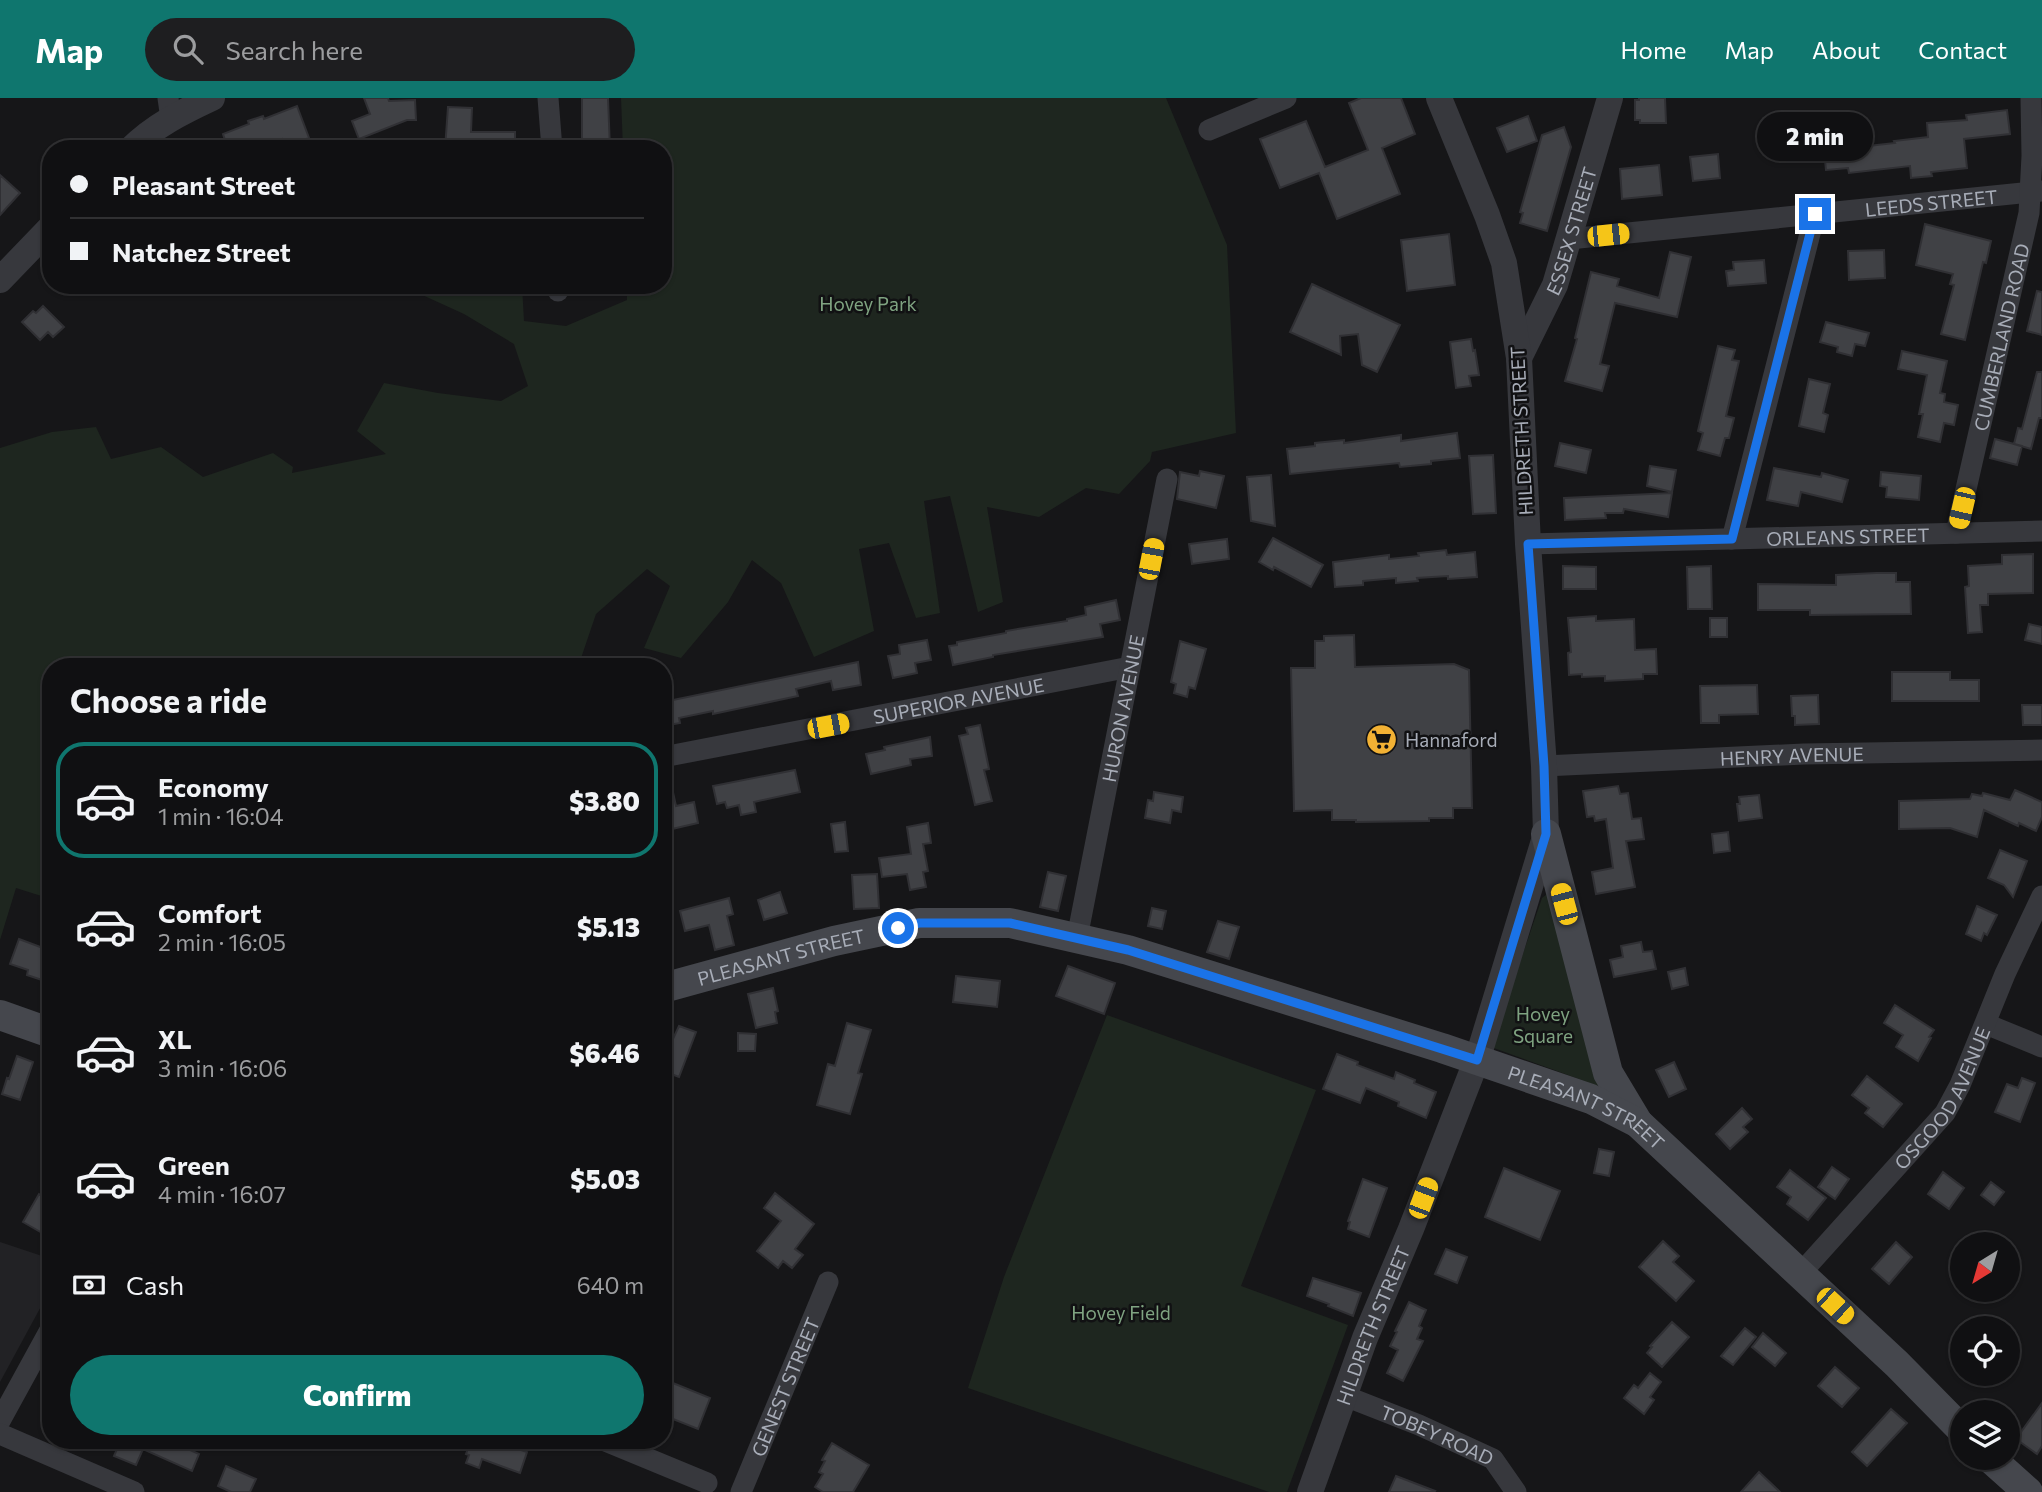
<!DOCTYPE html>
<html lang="en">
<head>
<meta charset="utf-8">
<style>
  :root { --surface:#101012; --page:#1e1e20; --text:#f1f3f6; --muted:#9c9d9f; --line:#303032; --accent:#0f766e }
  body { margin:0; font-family:Commissioner,sans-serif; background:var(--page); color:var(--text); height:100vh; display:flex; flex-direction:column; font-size:26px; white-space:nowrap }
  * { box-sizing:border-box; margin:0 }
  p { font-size:23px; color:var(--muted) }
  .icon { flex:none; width:38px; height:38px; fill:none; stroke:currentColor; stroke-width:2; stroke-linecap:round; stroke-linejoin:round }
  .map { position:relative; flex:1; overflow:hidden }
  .panel { position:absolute; left:42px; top:560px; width:630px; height:791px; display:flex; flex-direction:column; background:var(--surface); border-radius:28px; box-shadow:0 2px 5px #0004,0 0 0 2px var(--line) }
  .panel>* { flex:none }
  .hud { position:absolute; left:42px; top:42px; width:630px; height:154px; border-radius:28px; box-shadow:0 2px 5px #0004,0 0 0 2px var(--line); display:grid; align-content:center; height:154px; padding:0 28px; background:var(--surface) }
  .needle { width:46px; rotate:217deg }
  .fabs { position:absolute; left:1950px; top:1134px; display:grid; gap:14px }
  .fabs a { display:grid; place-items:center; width:70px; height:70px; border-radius:50%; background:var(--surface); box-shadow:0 2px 5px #0004,0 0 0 2px var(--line); font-size:35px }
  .end { position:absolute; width:32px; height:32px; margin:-16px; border:9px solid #1a73e8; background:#fff; box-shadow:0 0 0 4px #fff }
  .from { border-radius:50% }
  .bubble { position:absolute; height:49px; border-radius:24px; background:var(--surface); box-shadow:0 2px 5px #0004,0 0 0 2px var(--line); font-size:23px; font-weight:800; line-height:49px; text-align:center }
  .car { position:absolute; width:21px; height:42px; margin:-21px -10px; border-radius:9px; box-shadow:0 0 5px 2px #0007; background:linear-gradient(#f5c518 24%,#345 0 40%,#f5c518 0 76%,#345 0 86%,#f5c518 0) }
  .hud b { display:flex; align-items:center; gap:24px; height:66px; font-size:26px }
  .hud b+b { border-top:2px solid var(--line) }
  .hud i { width:18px; height:18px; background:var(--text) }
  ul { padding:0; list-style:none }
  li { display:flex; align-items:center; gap:21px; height:116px; margin:0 14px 10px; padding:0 14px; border:4px solid transparent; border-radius:28px }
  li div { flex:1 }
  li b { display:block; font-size:26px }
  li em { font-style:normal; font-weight:800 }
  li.on { border-color:var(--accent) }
  li>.icon { width:63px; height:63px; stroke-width:1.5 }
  h2 { padding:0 28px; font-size:32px; line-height:84px }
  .pay { display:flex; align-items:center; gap:18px; height:77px; padding:0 28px; font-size:26px }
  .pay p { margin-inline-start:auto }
  .cta { display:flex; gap:14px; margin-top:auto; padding:14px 28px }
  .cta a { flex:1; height:80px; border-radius:42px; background:var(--accent); color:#fff; font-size:28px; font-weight:800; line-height:80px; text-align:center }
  header { display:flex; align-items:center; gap:42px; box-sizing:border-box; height:98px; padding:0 35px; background:var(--accent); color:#fff }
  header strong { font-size:33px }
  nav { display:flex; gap:38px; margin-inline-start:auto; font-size:24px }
  .search { width:490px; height:63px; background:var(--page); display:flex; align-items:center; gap:18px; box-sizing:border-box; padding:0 24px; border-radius:38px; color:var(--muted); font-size:26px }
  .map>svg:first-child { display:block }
  .built { fill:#222225 }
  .green { fill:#1e261f }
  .building { fill:#404145; stroke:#303034; stroke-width:2 }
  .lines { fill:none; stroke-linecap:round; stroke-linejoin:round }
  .minor { stroke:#37383d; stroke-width:21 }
  .tertiary { stroke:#37383d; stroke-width:26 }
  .secondary { stroke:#45474d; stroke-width:30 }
  .route { stroke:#1a73e8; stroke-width:9 }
  .labels { text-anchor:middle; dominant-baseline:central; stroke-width:5; stroke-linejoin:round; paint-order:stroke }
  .street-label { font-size:19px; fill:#a8adb8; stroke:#111113 }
  .park-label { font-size:19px; fill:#7fa381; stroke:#111113 }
  .poi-label { font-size:19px; fill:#a8adb8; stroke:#111113; text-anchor:start }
</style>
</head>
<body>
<header>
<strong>Map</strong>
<div class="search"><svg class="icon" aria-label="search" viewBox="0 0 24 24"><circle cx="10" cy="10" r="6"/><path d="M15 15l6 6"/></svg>Search here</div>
<nav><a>Home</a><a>Map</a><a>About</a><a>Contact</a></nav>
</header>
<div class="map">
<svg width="2042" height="1394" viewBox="0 0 2042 1394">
  <rect width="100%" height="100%" fill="#161618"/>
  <!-- built -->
  <path class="built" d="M0,1144L51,1161V1190L0,1284Z"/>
  <!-- green -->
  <path class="green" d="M621,0H1166L1227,147L1236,335L1152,354L1150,363L1119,396L1086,390L1039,419L987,409L1003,504L978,514L950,398L924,403L940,515L916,520L889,445L859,451L874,533L814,559L781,485L752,462L728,504L681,560L644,550L670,488L647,471L596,516L578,569H51V801L16,790L0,842V350L52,334L96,329L111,361L161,349L203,379L273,355L293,369L292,375L386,356L357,333L384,285L438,295L501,303L528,288L514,246L464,216L407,190V187H522L524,223L566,228L627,202V187H663V51H623Z
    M1547,796L1601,989L1491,949L1542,800Z
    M1107,917L1316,992L1241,1188L1348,1227L1287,1394H1269L968,1290L1004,1179Z"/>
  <!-- building -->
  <path class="building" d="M364,0H388L389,3L415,2L416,22H407L359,41L352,23L370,16Z
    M582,0H608L610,51H582Z
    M1361,0H1401L1415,36L1382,50L1400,96L1337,121L1319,75L1280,90L1260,41L1306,23L1325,69L1368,52L1349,5Z
    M1639,0H1665L1666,25H1640V22H1635V2H1639Z
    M297,8L309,40L285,49L282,41L271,45L270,42L247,51H228L223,36L249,26L248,23L263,18L264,21Z
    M448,9L472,10L471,34H515V51H445Z
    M2007,12L2010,36L1964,41L1967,70L1931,74L1932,78L1911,80L1910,68L1849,75L1848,70L1826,72L1824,53L1895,45L1894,43L1928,39L1927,25L1967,22L1966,17Z
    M1528,18L1537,43L1507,54L1497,30Z
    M1564,29L1571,49L1547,133L1520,125L1523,115L1520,114L1542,37Z
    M1718,56L1720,80L1693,83L1690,59Z
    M1659,67L1662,97L1622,101L1620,71Z
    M0,77L20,95L0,117Z
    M1925,126L1991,143L1986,165L1983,164L1965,242L1941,236L1954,187L1950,186L1953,176L1916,167Z
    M1449,136L1455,187L1407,193L1401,142Z
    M1884,152L1885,180L1849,182L1848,153Z
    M1670,154L1691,159L1677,219L1615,205L1600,266L1609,268L1602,293L1565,283L1577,241L1575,240L1591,174L1619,181L1617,188L1659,200Z
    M1764,162L1766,185L1728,188L1726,173L1734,172L1733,164Z
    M1312,186L1400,227L1377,274L1362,267L1358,236L1340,238L1341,257L1290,234Z
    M2037,193L2042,194V237L2027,233Z
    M43,208L64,229L53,239L48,234L40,242L22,224L33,213L36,215Z
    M1826,224L1869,235L1865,248L1855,246L1852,258L1837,254L1838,249L1820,244Z
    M1471,241L1473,253L1475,252L1479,277L1469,278L1471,288L1456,290L1450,244Z
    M1718,248L1735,252L1732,262L1739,263L1726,318L1734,320L1729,340H1725L1720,358L1698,352L1703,335L1698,333Z
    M1902,253L1947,263L1940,295L1945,296L1944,304L1958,307L1954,327L1944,325L1940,344L1918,339L1923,316H1919L1927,277L1898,271Z
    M2037,274H2042V320H2039L2031,351L2014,346L2018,330L2022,331Z
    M1809,281L1830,286L1823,315L1828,317L1824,334L1799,328Z
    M1457,335L1460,360L1431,363V366L1400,369L1399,365L1290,376L1287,351L1315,348V345L1344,342V345L1401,337V343Z
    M1995,341L2022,348L2017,367L1990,360Z
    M1560,345L1591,352L1586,375L1555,368Z
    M1493,357L1496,415L1473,416L1469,358Z
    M1650,368L1676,372L1672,394L1647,388Z
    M1774,370L1821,379L1822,375L1848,382L1842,404L1801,394L1798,408L1767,402Z
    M1200,373L1224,378L1216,410L1177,401L1180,374L1199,378Z
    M1881,374L1921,378L1919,402L1886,399L1887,389L1880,388Z
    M1271,377L1275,428L1251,423L1247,379Z
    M1672,395L1668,419L1624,411L1623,415H1605L1606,420L1565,422L1564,400Z
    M1273,440L1323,467L1311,489L1274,469L1273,472L1259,464Z
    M1227,441L1229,461L1192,466L1189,446Z
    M1446,452L1447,457L1475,454L1477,479L1448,481V478L1417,480L1418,483L1396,485V480L1363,483V487L1335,489L1333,464L1389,457V461L1419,458L1418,455Z
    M2033,456V495L1988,496V507H1980L1982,534L1968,535L1965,489L1969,488L1968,468L2002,466V457Z
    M1563,468L1596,469V491H1563Z
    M1711,468L1712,511H1688L1687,469Z
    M1876,475H1896V484H1910L1911,516L1810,517V512H1758V486L1836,487V477Z
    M1116,502L1120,522L1100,526L1103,539L993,557V559L953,567L949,548L957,547V544L1006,535V533L1067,523V521L1086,517L1085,509Z
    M1596,518V523L1634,521L1635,552L1656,551L1657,576H1643V581L1605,583V578L1582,579V576L1569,577L1568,555L1571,554L1568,520Z
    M1710,520H1727V539H1710Z
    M2029,526L2042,529V546L2025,542Z
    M1354,537L1355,569L1454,566L1469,572L1472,710H1453V720H1429V723L1356,724V722H1332V712L1294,713L1291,570H1315V543H1324V538Z
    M927,542L931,562L915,565L917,575L893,580L888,558L900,556L899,547Z
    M1180,543L1206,551L1195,591L1189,589L1187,599L1174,595L1176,586L1171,584Z
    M858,564L861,587L833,592L831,583L796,591L798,598L713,616V613L679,620L680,625L663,628V604Z
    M1892,574H1950V582H1979V603H1892Z
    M1757,587L1758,616L1719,617V625H1701L1700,588Z
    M1818,597L1819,626L1795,627V618H1792L1791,598Z
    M2022,607H2042V627H2023Z
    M980,627L989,671L984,672L992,703L975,707L959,638L968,636L966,630Z
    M930,639L932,658L910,661L911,667L871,676L866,656L885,652L884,649Z
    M795,672L800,694L754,704L756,714L741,717L739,707L727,710L725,704L717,706L713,688Z
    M663,676H669L676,708L694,704L698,725L672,731L670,721L663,723Z
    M1618,688L1620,696L1628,695L1632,721L1641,720L1644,741L1626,743L1635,789L1596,796L1592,774L1613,770L1606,721L1595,723L1594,718L1587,719L1583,693Z
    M2015,692L2042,704V719L2036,733L2019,725L2018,728L1984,712L1977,739L1950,730L1899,731V703L1970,701L1972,696L1982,698L1983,695L2010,702Z
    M1154,694L1183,699L1181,714L1172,712L1170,725L1145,720L1148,702L1153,703Z
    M1759,697L1762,720L1739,723L1737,706H1740L1739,699Z
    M845,724L848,753L835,754L831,726Z
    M928,725L931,745L923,746L928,773L923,774L926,789L910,792L907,776L882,779L879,760L911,756L907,729Z
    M1728,734L1730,753L1714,755L1712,736Z
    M2000,752L2027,763L2013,799L2004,787L1988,780Z
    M1048,774L1066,778L1058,813L1040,809Z
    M877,776L879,810L854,811L852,777Z
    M780,794L787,815L764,822L758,802Z
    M729,800L733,816L727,818L734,847L715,852L709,827L685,833L680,813Z
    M1977,808L1997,817L1987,837L1984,835L1981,843L1966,836Z
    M1152,810L1166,813L1162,831L1148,828Z
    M1218,823L1239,829L1229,861L1207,854Z
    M19,841L51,853V880L47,879L45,883L27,877L28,872L10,866Z
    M1641,844L1643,854L1652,853L1656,871L1614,879L1610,862L1623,859L1621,848Z
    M1068,868L1115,885L1104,916L1056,898Z
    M1685,870L1688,887L1672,891L1668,874Z
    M956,878L1000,883L997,909L953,904Z
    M773,890L778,913L775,914L777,925L756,930L748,896Z
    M1895,907L1934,932L1929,939L1931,940L1918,963L1896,949L1903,937L1884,925Z
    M847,925L871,932L858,975L862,976L850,1016L817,1007L828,966L835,968Z
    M679,928L696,934L679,979L663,973V962Z
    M738,935L756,936L755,953H738Z
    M1337,956L1358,964L1357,967L1394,981L1396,974L1415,982L1414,985L1436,994L1426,1020L1398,1008L1399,1004L1366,990L1360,1005L1323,991Z
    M17,958L33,964L20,1002L2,996L7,980L9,981Z
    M1674,964L1686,991L1669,999L1656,972Z
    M1867,978L1902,1006L1883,1029L1865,1015L1869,1010L1852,997Z
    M2022,980L2035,985L2020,1024L1995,1014L2007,986L2018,990Z
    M1742,1010L1752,1021L1743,1029L1748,1034L1730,1051L1716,1036Z
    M1599,1051L1614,1054L1609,1078L1594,1075Z
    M1832,1069L1849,1081L1835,1101L1818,1089Z
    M1504,1070L1560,1093L1540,1142L1485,1119Z
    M1790,1072L1826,1100L1808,1122L1787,1106L1791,1099L1777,1089Z
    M1943,1074L1964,1090L1949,1111L1928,1096Z
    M1363,1081L1387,1090L1369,1139L1348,1131L1350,1124L1348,1123Z
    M1991,1084L2004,1094L1994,1107L1981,1097Z
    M775,1095L814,1126L795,1151L803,1157L792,1170L783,1163L778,1170L757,1153L781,1123L764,1110Z
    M39,1096L51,1103V1140L23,1124Z
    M1663,1143L1679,1158L1673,1164L1694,1183L1676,1203L1639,1169Z
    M1896,1144L1912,1159L1889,1186L1872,1171Z
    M1446,1151L1467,1159L1457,1185L1435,1176Z
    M1313,1180L1361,1195L1353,1218L1328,1208L1329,1206L1307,1198Z
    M1409,1204L1426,1212L1419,1228L1422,1230L1417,1241L1423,1243L1403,1283L1387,1275L1398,1252L1390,1248L1397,1234L1395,1233Z
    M1672,1224L1689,1239L1662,1269L1647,1255L1652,1249L1650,1248Z
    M1745,1230L1756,1239L1733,1267L1721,1258Z
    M1763,1235L1786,1255L1775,1268L1752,1249Z
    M1835,1269L1859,1290L1842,1309L1818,1288Z
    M1650,1275L1661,1284L1650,1299L1654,1302L1644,1316L1624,1300L1634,1287L1638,1290Z
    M663,1281L710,1300L698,1331L663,1317Z
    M2042,1305V1348L2037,1356L2016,1341Z
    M1891,1311L1907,1325L1867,1368L1852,1354Z
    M121,1342H194L190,1352L199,1356L192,1373L143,1351L136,1367L114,1358Z
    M471,1342H492L527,1354L520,1375L482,1361L479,1370L466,1365L469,1357L466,1356Z
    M832,1345L869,1367L853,1394H823L815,1389L823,1376L819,1374L825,1363L822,1362Z
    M226,1368L256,1381L250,1394H231L218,1388Z
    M1759,1374L1780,1394H1741Z
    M1396,1378L1435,1393L1434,1394H1389Z"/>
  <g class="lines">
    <!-- minor -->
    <g class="minor">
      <path d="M168,0L171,21"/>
      <path d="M548,0L552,51"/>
      <path d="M1209,32L1286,0"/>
      <path id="s1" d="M1569,141L2042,93"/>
      <path d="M558,187V193"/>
      <path id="s2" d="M1956,435L2029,115L2032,58L2031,0"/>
      <path d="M1732,441L1815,116"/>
      <path id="s3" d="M1528,446L2042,433"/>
      <path id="s4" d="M663,659L1130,569"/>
      <path id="s5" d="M1544,668L1804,656L2042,652"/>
      <path id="s6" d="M1077,840L1167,381"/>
      <path d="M1986,926L2042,949"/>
      <path id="s7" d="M1800,1176L1945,1015L1960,987L2005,876L2042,798"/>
      <path id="s8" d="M1345,1298L1419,1327L1493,1361L1516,1394"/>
      <path d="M0,1323L51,1230"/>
      <path d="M0,1336L134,1394"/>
      <path d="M603,1342L707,1385"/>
      <path id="s9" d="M741,1394L828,1184"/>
    </g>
    <!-- tertiary -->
    <g class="tertiary">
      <path d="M131,51C154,28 182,14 212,0"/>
      <path d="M0,182L51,129"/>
      <path id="s10" d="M1519,260L1555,187L1610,0"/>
      <path id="s11" d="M1310,1394L1365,1240L1411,1131L1479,956L1546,736L1544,668L1528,446L1519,260L1504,165L1487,117L1439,0"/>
    </g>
    <!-- secondary -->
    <g class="secondary">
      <path d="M1546,736L1608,975L1638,1025"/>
      <path id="s12" d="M663,890L834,843L919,825H1010L1128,852L1442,950L1591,1001L1638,1025L1897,1266L1962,1332"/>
      <path d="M0,917L51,935"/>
      <path d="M1990,1360L2028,1394"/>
    </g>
  </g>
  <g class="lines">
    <!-- route -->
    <path class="route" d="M898,830L919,825H1010L1128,852L1477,962L1546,736L1544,668L1528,446L1732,441L1815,116"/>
  </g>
  <!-- icons -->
  <defs>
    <symbol id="supermarket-disc" viewBox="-11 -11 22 22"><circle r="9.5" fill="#f2b134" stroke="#111113"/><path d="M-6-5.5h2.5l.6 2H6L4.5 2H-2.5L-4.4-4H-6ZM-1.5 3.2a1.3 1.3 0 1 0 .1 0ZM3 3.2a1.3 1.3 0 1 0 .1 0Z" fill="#111"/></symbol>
  </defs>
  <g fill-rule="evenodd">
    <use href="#supermarket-disc" x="1364" y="624" width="35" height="35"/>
  </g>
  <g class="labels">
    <!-- street labels -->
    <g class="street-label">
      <text stroke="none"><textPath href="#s1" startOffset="364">LEEDS STREET</textPath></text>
      <text stroke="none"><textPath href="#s10" startOffset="138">ESSEX STREET</textPath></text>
      <text stroke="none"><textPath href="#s2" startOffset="201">CUMBERLAND ROAD</textPath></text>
      <text transform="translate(1521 333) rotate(-93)">HILDRETH STREET</text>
      <text stroke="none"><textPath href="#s3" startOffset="320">ORLEANS STREET</textPath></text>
      <text stroke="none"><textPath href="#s4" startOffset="301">SUPERIOR AVENUE</textPath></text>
      <text stroke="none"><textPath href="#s6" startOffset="234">HURON AVENUE</textPath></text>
      <text stroke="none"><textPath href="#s5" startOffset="248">HENRY AVENUE</textPath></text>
      <text stroke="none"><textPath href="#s12" startOffset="122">PLEASANT STREET</textPath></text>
      <text stroke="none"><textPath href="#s7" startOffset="228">OSGOOD AVENUE</textPath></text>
      <text stroke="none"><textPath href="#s12" startOffset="962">PLEASANT STREET</textPath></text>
      <text stroke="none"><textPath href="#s11" startOffset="178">HILDRETH STREET</textPath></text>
      <text stroke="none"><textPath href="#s9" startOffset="114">GENEST STREET</textPath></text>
      <text stroke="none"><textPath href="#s8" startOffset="100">TOBEY ROAD</textPath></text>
    </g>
    <!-- park labels -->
    <g class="park-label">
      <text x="868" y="205">Hovey Park</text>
      <text x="1543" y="915">Hovey<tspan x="1543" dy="22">Square</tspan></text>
      <text x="1121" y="1214">Hovey Field</text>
    </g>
    <!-- poi labels -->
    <g class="poi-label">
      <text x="1405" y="641">Hannaford</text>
    </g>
  </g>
</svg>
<div class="fabs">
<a><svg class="needle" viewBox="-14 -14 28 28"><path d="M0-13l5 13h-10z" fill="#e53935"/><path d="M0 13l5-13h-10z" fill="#9c9d9f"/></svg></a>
<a><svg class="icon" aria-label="locate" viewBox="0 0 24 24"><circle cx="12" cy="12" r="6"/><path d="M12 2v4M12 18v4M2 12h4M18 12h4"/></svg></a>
<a><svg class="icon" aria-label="layers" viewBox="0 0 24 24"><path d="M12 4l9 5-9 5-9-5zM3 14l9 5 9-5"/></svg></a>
</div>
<i class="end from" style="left:898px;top:830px"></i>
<i class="end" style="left:1815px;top:116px"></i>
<div class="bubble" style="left:1757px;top:14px;width:116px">2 min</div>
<i class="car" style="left:1608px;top:137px;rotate:84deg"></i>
<i class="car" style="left:1962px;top:410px;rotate:193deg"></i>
<i class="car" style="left:1151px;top:461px;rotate:11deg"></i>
<i class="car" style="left:828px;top:628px;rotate:79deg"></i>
<i class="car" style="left:1564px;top:806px;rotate:345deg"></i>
<i class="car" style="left:1423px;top:1100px;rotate:21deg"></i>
<i class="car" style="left:1835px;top:1208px;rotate:133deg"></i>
<div class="hud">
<b><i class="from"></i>Pleasant Street</b>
<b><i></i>Natchez Street</b>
</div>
<section class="panel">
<h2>Choose a ride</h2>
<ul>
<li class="on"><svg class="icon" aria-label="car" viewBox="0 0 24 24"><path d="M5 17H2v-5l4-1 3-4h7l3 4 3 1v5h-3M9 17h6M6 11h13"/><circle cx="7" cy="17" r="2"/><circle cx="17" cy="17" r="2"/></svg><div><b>Economy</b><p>1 min · 16:04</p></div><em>$3.80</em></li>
<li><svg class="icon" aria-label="car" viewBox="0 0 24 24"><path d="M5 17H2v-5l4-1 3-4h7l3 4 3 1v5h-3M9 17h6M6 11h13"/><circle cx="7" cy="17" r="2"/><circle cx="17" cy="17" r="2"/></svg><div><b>Comfort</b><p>2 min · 16:05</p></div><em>$5.13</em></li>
<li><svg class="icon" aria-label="car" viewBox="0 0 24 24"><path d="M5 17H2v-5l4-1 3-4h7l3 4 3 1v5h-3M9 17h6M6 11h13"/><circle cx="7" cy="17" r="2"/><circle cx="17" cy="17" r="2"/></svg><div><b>XL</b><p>3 min · 16:06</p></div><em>$6.46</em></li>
<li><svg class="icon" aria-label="car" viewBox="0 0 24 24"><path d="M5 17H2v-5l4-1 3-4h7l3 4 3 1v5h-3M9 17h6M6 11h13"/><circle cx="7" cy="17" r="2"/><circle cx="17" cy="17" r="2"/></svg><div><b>Green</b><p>4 min · 16:07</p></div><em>$5.03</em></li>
</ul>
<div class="pay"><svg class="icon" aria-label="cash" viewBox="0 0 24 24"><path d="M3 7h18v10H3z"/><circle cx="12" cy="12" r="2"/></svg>Cash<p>640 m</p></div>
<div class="cta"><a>Confirm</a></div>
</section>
</div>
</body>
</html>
